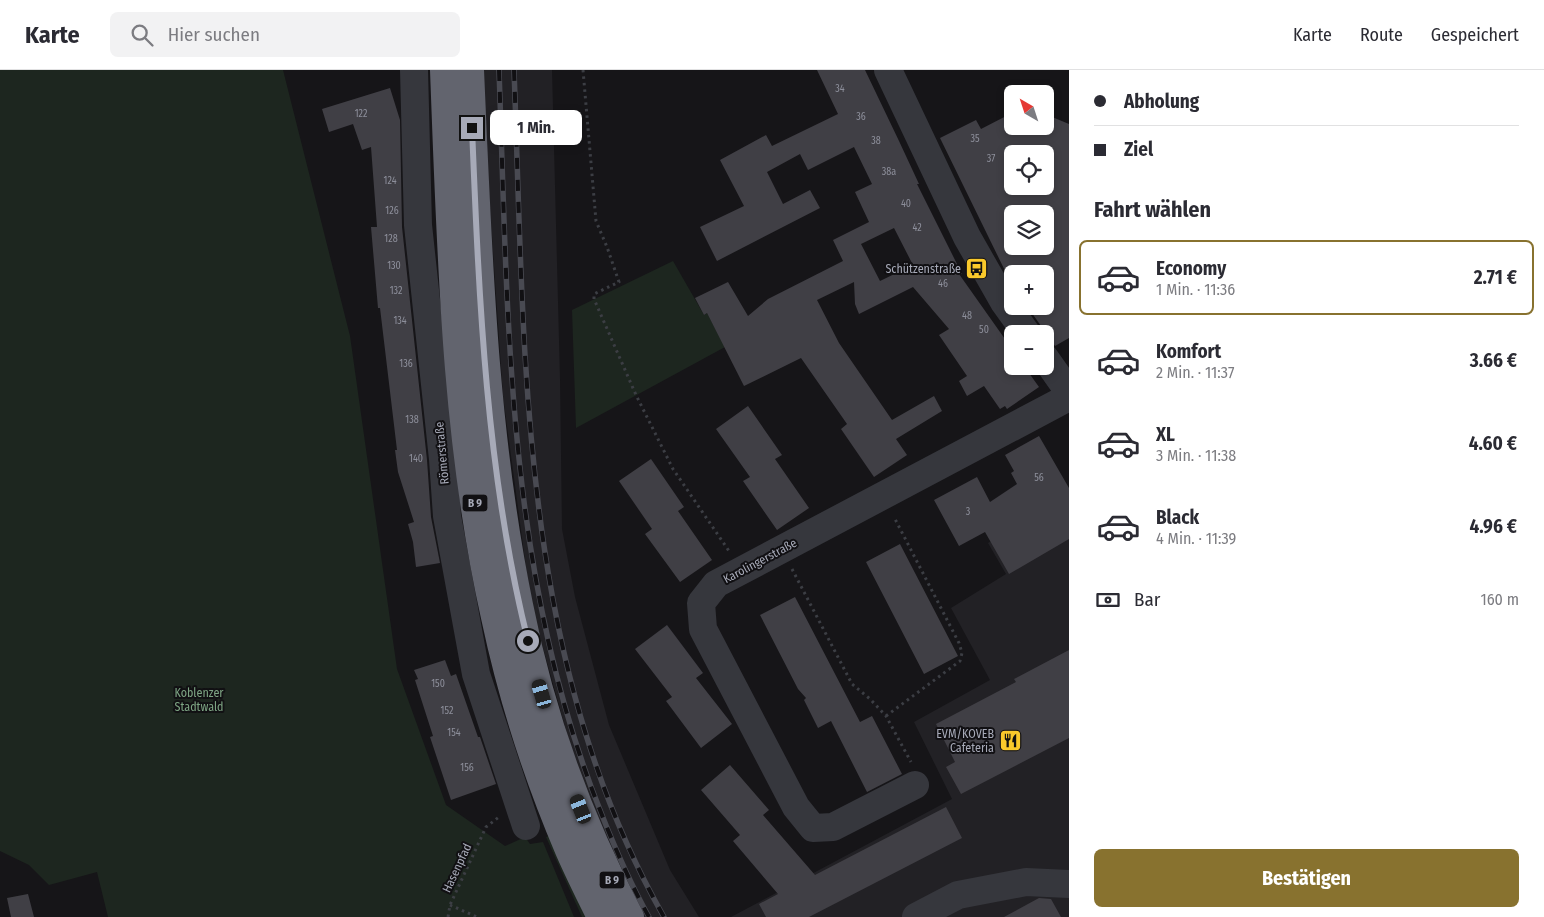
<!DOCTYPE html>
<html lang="de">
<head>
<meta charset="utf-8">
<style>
  :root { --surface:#fff; --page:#f2f2f3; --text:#2b2b33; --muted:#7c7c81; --line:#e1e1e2; --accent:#88722f }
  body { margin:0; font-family:"Fira Sans Condensed",sans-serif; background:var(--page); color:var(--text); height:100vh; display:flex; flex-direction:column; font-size:19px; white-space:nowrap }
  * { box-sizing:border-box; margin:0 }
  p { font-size:16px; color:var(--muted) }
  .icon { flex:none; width:28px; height:28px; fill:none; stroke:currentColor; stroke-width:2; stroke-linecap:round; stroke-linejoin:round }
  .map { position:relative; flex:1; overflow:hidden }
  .details { display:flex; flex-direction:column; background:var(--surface); width:475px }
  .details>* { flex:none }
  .hud { display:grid; align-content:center; height:110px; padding:0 25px; background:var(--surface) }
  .needle { width:32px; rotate:321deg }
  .fabs { position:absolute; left:1004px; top:15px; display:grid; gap:10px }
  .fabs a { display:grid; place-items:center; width:50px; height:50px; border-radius:8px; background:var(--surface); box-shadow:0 2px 8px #0003; font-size:25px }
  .end { position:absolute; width:22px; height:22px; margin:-11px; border:6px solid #a7aab8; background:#111; box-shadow:0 0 0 2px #111 }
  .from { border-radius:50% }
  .bubble { position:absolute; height:35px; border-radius:8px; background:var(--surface); box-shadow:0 2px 8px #0003; font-size:16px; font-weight:700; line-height:35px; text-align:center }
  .car { position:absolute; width:15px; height:30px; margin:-15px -8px; border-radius:6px; box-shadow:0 0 4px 1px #0007; background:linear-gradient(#222 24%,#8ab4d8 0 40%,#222 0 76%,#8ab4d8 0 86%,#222 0) }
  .hud b { display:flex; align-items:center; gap:18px; height:48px; font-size:19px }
  .hud b+b { border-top:1px solid var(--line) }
  .hud i { width:12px; height:12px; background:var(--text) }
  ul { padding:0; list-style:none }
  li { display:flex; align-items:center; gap:15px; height:75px; margin:0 10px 8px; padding:0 15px; border:2px solid transparent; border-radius:8px }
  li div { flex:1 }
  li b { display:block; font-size:19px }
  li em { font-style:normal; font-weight:700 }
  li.current { border-color:var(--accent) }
  li>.icon { width:45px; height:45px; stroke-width:1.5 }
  h2 { padding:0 25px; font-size:22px; line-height:60px }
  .pay { display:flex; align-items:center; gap:12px; height:55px; padding:0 25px; font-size:19px }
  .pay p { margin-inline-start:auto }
  .action { display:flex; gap:10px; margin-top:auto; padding:10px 25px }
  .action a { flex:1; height:58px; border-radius:8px; background:var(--accent); color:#fff; font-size:20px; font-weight:700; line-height:58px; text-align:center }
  header { display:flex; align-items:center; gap:30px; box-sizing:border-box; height:70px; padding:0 25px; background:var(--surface); border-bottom:1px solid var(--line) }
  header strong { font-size:24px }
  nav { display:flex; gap:28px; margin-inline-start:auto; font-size:18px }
  .search { width:350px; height:45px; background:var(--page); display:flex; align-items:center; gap:12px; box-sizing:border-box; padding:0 18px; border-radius:8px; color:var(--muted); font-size:19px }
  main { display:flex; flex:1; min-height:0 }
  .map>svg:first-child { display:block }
  .built { fill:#222125 }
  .green { fill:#1d261f }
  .building { fill:#403f45; fill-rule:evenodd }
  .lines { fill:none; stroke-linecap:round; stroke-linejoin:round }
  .path { stroke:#3c3e44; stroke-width:3; stroke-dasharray:2.5 4; stroke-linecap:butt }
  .minor { stroke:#36373d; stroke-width:28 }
  .highway { stroke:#62646e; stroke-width:28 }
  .rail-casing { stroke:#494a52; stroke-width:5.5 }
  .rail { stroke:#111013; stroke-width:4; stroke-dasharray:11; stroke-linecap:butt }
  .route { stroke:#a7aab8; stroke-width:6 }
  .labels { text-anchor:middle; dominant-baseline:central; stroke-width:4; stroke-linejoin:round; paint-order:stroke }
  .number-label { font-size:10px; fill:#8d8f9b }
  .shield { fill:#111013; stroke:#7a7c86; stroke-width:1 }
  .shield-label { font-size:11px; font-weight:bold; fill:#a7aab8 }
  .poi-label { font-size:12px; fill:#a7aab8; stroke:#111013; text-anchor:end }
  .street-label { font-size:12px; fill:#a7aab8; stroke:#111013 }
  .park-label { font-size:12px; fill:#7da483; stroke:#111013 }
</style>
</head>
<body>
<header>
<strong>Karte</strong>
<div class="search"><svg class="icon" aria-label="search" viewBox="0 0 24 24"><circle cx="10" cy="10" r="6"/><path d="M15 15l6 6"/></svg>Hier suchen</div>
<nav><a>Karte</a><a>Route</a><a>Gespeichert</a></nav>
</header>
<main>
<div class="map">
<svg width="1069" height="847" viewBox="0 0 1069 847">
  <rect width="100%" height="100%" fill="#161518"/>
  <!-- built -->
  <path class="built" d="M483,0H552L560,309L562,459L575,527L609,655L670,800L699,847H643L579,707L531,535L503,326L488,109Z
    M1069,424V847H731L952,729L914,652L990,610L951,538L1006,504L988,473Z"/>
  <!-- green -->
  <path class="green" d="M0,0H283L350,266L397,599L446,735L505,776L525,767L530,774L543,772L574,847H108L97,802L49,815L29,795L0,781Z
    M673,191L704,245L707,243L725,277L576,358L572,240Z
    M552,765L590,847H582L546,767Z"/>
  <!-- building -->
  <path class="building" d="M817,0H865L899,71L919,114H917L962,204H959L1012,279V296H1024L1039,317L1007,339L1005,336L1000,339L984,316L967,326L959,311L967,306L939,265L949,259L913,217L859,244L855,234L854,212L817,230L839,273L892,350L934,326L942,341L896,369L907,385L874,407L841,359L847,354L801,288L744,316L707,243L704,245L695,228L728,212L748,246L768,229L843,191L833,170L869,152L855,122L872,114L854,77L808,100L800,84L767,102L783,134L810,120L820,138L717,191L700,157L744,136L720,90L766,65L772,76L838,44ZM894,158L913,195L880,211L861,174Z
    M390,18L400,50L402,157L427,390L431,447L440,493L416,497L413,472L408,454L414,452L398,402L395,380H397L380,238H378L371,157H377L371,77L362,80L353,54L329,62L322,39Z
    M1012,43V56H1045V44L1069,54V268L1055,276L1027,236H1045V204H1012V215L940,68L976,50L981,59ZM1012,84H1045V116H1012ZM1012,144H1045V176H1012Z
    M748,336L782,385L775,389L809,438L777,460L743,411L750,407L716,359Z
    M1039,366L1069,418V469L1009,504L985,462L959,476L934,430L977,407L990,432L1017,414L1011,403L1014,401L1005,385Z
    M651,389L684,437L678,441L712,490L680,512L645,464L652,459L619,411Z
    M900,474L958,586L924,604L866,492Z
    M795,527L860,652L872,646L902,704L867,722L831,651L818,658L804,630L806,628L798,619L760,545Z
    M667,555L703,603L696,608L732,654L701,678L666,631L672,627L635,579Z
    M1069,580V668L961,724L946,697L955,692L936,654L1016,612L1014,609Z
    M445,590L451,606L456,604L478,667H480L496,714L451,730L430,667L433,666L415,610L418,609L414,600Z
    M730,695L769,740L763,745L815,805L946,737L962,768L809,847H766L759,834L778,824L733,771L740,765L701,720Z
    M28,824L34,847H11L7,828Z
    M1039,828L1051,829L1061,847H1004Z"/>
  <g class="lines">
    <!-- path -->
    <path class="path" d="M583,0L596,151L607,177L619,212L594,224V229L636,325L673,399L729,481
      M792,499L852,614L870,629L886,646L911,692
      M886,646L960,591L962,583L959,573L894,447
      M450,835L477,847
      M448,847L450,835L486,757L499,747"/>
    <!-- minor -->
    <path class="minor" d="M414,0L418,155L443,389L447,446L476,604L526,756
      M888,0L967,167L1004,232L1027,264
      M1045,288L1069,322
      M915,715L833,757L813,758L796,737L703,559L701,533L716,514L1069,327
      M916,847L958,825L1026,812L1069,814"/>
    <!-- highway -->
    <path class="highway" d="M444,0C451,181 455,369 495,547C512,627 537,705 569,780C579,803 590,825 601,847
      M470,0C478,179 483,359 519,535C540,642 579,750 630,847"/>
    <defs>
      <path id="rail" d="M499,0C508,249 506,505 600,740C614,776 630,813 649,847
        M514,0C525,287 518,590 664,847"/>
    </defs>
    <!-- rail casing -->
    <use href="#rail" class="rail-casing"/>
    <!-- rail -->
    <use href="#rail" class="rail"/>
  </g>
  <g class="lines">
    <!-- route -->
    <path class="route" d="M472,58C479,229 486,404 528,571"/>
  </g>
  <!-- icons -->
  <defs>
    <symbol id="bus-square" viewBox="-11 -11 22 22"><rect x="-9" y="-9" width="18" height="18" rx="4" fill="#fac92b" stroke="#111013"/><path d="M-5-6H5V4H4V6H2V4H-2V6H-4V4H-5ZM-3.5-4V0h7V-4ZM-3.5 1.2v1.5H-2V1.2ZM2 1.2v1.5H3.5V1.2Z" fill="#111"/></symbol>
    <symbol id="restaurant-square" viewBox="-11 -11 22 22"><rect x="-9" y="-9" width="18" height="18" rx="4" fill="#fac92b" stroke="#111013"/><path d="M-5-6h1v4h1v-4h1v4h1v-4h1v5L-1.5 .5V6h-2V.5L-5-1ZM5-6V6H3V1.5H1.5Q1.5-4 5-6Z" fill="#111"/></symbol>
  </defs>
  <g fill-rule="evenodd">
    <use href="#bus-square" x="964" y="186" width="25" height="25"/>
    <use href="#restaurant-square" x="998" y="658" width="25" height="25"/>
  </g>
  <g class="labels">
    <!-- number labels -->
    <g class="number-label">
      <text x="840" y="19">34</text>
      <text x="361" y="44">122</text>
      <text x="861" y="47">36</text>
      <text x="975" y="69">35</text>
      <text x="876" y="71">38</text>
      <text x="991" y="89">37</text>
      <text x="889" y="102">38a</text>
      <text x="390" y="111">124</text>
      <text x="906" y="134">40</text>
      <text x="392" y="141">126</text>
      <text x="917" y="158">42</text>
      <text x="391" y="169">128</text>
      <text x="394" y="196">130</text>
      <text x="943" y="214">46</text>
      <text x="396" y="221">132</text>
      <text x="967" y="246">48</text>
      <text x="400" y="251">134</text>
      <text x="984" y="260">50</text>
      <text x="406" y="294">136</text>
      <text x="412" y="350">138</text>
      <text x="416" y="389">140</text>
      <text x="1039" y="408">56</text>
      <text x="968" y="442">3</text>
      <text x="438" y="614">150</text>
      <text x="447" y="641">152</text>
      <text x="454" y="663">154</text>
      <text x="467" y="698">156</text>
    </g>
    <!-- shield labels -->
    <g class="shield">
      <rect x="462.5" y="424.5" width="25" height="17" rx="4"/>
      <rect x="599.5" y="801.5" width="25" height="17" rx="4"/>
    </g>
    <g class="shield-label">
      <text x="475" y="433">B 9</text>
      <text x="612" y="810">B 9</text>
    </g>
    <!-- poi labels -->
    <g class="poi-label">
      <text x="961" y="199">Schützenstraße</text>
      <text x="994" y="664">EVM/KOVEB<tspan x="994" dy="14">Cafeteria</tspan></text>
    </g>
    <!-- street labels -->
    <g class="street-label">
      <text transform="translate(442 383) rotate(-95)">Römerstraße</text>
      <text transform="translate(760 491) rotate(-28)">Karolingerstraße</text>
      <text transform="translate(457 798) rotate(-65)">Hasenpfad</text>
    </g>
    <!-- park labels -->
    <g class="park-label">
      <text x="199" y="623">Koblenzer<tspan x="199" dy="14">Stadtwald</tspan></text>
    </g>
  </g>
</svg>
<div class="fabs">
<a><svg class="needle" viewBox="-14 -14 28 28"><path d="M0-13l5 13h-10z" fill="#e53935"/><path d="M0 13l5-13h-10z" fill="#7c7c81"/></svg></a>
<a><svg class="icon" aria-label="locate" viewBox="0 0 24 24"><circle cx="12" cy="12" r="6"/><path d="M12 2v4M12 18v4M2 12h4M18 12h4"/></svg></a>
<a><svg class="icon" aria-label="layers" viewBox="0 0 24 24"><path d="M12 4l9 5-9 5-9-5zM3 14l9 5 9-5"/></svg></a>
<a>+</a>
<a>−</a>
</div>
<i class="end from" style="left:528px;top:571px"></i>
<i class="end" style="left:472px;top:58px"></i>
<div class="bubble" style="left:490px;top:40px;width:92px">1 Min.</div>
<i class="car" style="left:542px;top:624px;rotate:344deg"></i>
<i class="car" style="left:581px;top:739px;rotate:338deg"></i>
</div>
<section class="details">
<div class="hud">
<b><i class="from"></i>Abholung</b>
<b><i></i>Ziel</b>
</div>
<h2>Fahrt wählen</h2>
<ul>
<li class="current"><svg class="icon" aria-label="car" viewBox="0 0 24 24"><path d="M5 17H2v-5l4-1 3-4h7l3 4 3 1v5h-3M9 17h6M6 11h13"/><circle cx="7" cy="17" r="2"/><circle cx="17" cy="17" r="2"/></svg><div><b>Economy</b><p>1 Min. · 11:36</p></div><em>2.71 €</em></li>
<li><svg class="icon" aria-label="car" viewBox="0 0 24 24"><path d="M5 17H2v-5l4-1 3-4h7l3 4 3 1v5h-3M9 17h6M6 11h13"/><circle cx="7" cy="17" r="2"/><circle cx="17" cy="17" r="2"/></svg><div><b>Komfort</b><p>2 Min. · 11:37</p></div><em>3.66 €</em></li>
<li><svg class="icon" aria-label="car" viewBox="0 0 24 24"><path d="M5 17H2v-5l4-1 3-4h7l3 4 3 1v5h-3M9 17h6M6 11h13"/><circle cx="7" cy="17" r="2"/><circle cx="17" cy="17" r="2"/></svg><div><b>XL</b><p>3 Min. · 11:38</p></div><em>4.60 €</em></li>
<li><svg class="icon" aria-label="car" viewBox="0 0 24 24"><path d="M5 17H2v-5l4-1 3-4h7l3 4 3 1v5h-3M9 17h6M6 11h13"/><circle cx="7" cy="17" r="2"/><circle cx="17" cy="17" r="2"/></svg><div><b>Black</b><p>4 Min. · 11:39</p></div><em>4.96 €</em></li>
</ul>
<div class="pay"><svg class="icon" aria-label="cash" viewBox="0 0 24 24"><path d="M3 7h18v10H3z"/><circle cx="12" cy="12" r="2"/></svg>Bar<p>160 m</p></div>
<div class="action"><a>Bestätigen</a></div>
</section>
</main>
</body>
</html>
